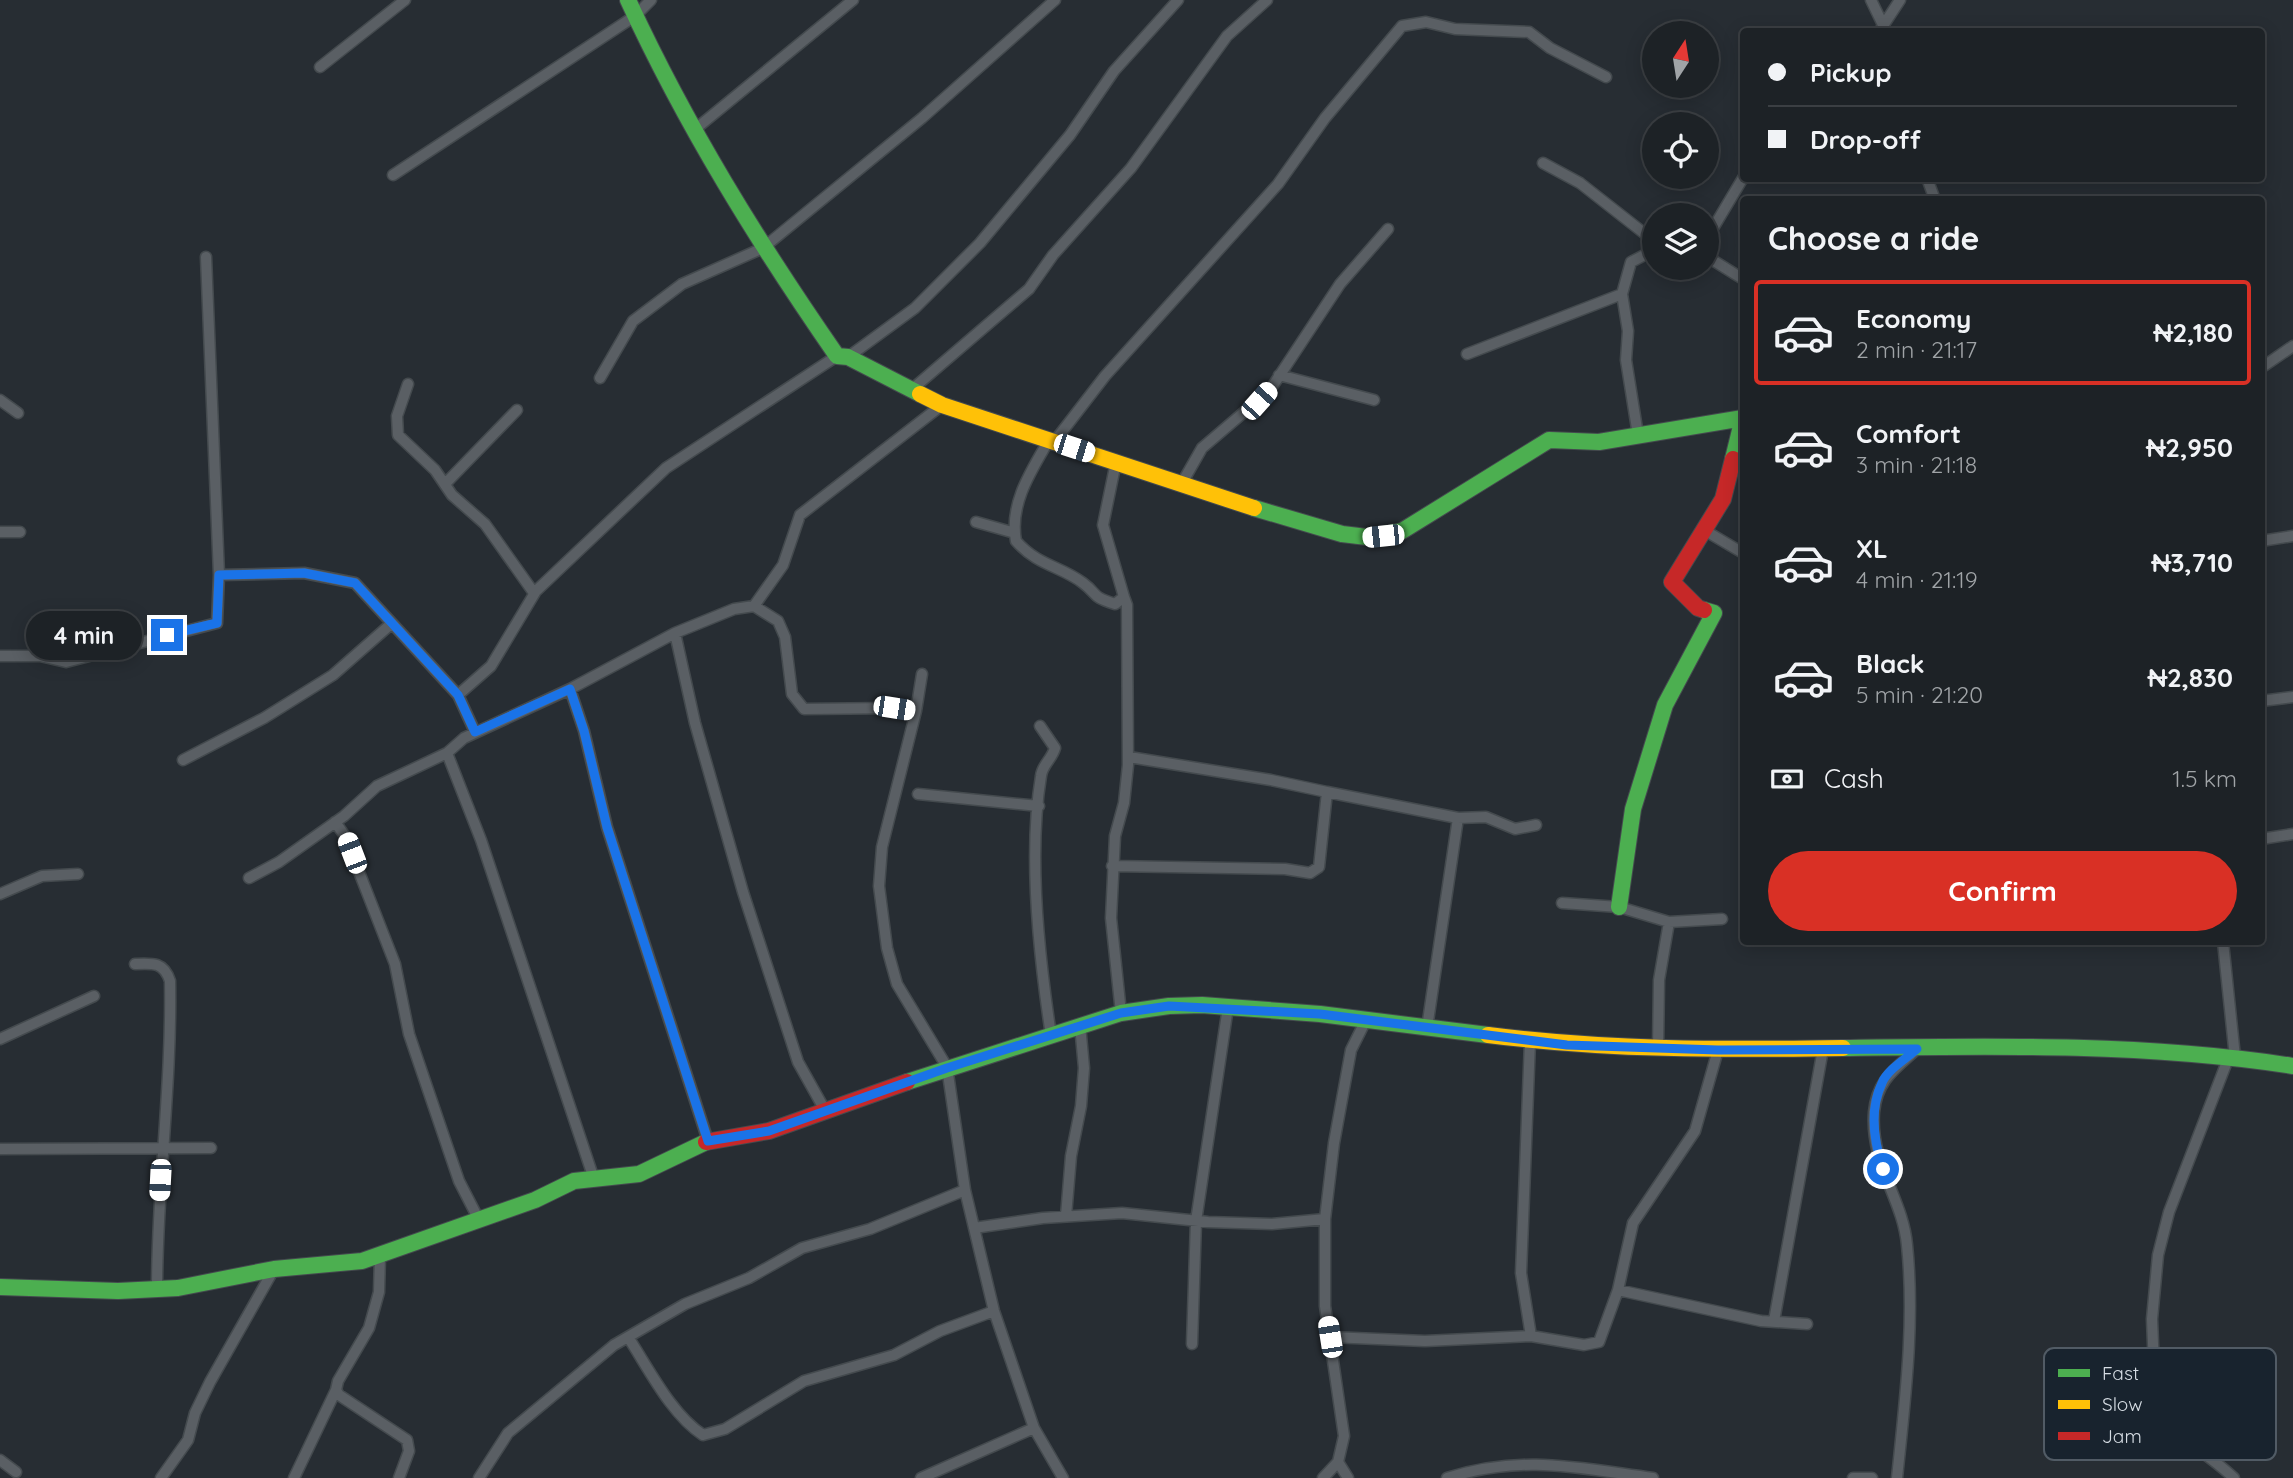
<!DOCTYPE html>
<html lang="en">
<head>
<meta charset="utf-8">
<style>
  :root { --surface:#1d2226; --page:#252a2e; --text:#f1f3f6; --muted:#a0a4a7; --line:#3b3f43; --accent:#d93025 }
  body { margin:0; font-family:Quicksand,sans-serif; background:var(--page); color:var(--text); height:100vh; display:flex; flex-direction:column; font-size:26px; white-space:nowrap }
  * { box-sizing:border-box; margin:0 }
  p { font-size:23px; color:var(--muted) }
  .icon { flex:none; width:38px; height:38px; fill:none; stroke:currentColor; stroke-width:2; stroke-linecap:round; stroke-linejoin:round }
  .map { position:relative; flex:1; overflow:hidden }
  .panel { position:absolute; left:1740px; top:196px; width:525px; height:749px; display:flex; flex-direction:column; background:var(--surface); border-radius:7px; box-shadow:0 4px 18px #0003,0 0 0 2px var(--line) }
  .panel>* { flex:none }
  .banner { position:absolute; left:1740px; top:28px; width:525px; height:154px; border-radius:7px; box-shadow:0 4px 18px #0003,0 0 0 2px var(--line); display:grid; align-content:center; height:154px; padding:0 28px; background:var(--surface) }
  .needle { width:46px; rotate:12deg }
  .controls { position:absolute; left:1642px; top:21px; display:grid; gap:14px }
  .controls a { display:grid; place-items:center; width:77px; height:77px; border-radius:50%; background:var(--surface); box-shadow:0 4px 18px #0003,0 0 0 2px var(--line); font-size:35px }
  .end { position:absolute; width:32px; height:32px; margin:-16px; border:9px solid #1a73e8; background:#fff; box-shadow:0 0 0 4px #fff }
  .from { border-radius:50% }
  .bubble { position:absolute; height:49px; border-radius:24px; background:var(--surface); box-shadow:0 4px 18px #0003,0 0 0 2px var(--line); font-size:23px; font-weight:700; line-height:49px; text-align:center }
  .car { position:absolute; width:21px; height:42px; margin:-21px -10px; border-radius:9px; box-shadow:0 0 5px 2px #0007; background:linear-gradient(#fff 24%,#345 0 40%,#fff 0 76%,#345 0 86%,#fff 0) }
  .banner b { display:flex; align-items:center; gap:24px; height:66px; font-size:26px }
  .banner b+b { border-top:2px solid var(--line) }
  .banner i { width:18px; height:18px; background:var(--text) }
  ul { padding:0; list-style:none }
  li { display:flex; align-items:center; gap:21px; height:105px; margin:0 14px 10px; padding:0 14px; border:4px solid transparent; border-radius:7px }
  li div { flex:1 }
  li b { display:block; font-size:26px }
  li em { font-style:normal; font-weight:700 }
  li.on { border-color:var(--accent) }
  li>.icon { width:63px; height:63px; stroke-width:1.5 }
  h2 { padding:0 28px; font-size:32px; line-height:84px }
  .pay { display:flex; align-items:center; gap:18px; height:77px; padding:0 28px; font-size:26px }
  .pay p { margin-inline-start:auto }
  .cta { display:flex; gap:14px; margin-top:auto; padding:14px 28px }
  .cta a { flex:1; height:80px; border-radius:42px; background:var(--accent); color:#fff; font-size:28px; font-weight:700; line-height:80px; text-align:center }
  .map>svg:first-child { display:block }
  .lines { fill:none; stroke-linecap:round; stroke-linejoin:round }
  .street-casing { stroke:#444a4e; stroke-width:13 }
  .fast-casing { stroke:#444a4e; stroke-width:18 }
  .slow-casing { stroke:#444a4e; stroke-width:18 }
  .jam-casing { stroke:#444a4e; stroke-width:18 }
  .street { stroke:#5a5f64; stroke-width:10 }
  .fast { stroke:#4caf50; stroke-width:16 }
  .slow { stroke:#ffc107; stroke-width:16 }
  .jam { stroke:#c62828; stroke-width:16 }
  .route { stroke:#1a73e8; stroke-width:9 }
  .key { fill:#18232e; stroke:#515b65; stroke-width:2 }
  .key-label { font-size:19px; fill:#d6dde4 }
</style>
</head>
<body>
<div class="map">
<svg width="2293" height="1478" viewBox="0 0 2293 1478">
  <rect width="100%" height="100%" fill="#272d33"/>
  <g class="lines">
    <defs>
      <path id="street" d="M1871,0L1885,29
        M1879,32L1900,0
        M320,67L405,0
        M693,131L853,0
        M1543,163L1580,183L1654,241
        M393,175L635,16L651,0
        M1927,178L1935,200
        M1706,240L1743,178
        M1706,256L1743,279
        M1467,354L1622,294
        M848,357L915,308L980,243L1070,135L1114,71L1178,0
        M2261,368L2293,346
        M1279,375L1374,400
        M600,378L633,321L682,284L763,248L922,118L1055,0
        M408,384L397,416L398,435L435,470L452,495L485,524L534,593
        M910,391L1029,289L1053,255L1131,168L1227,36L1267,0
        M0,400L18,413
        M1638,435L1626,360L1628,331L1622,294L1631,262L1654,250
        M1049,440C1031,471 1009,504 1016,541C1038,566 1061,566 1083,583C1099,595 1090,596 1115,604L1124,597L1127,605L1128,765L1124,803L1115,836L1111,918L1121,1013
        M1054,442L1105,376L1278,184L1325,118L1402,26L1426,22L1455,29L1529,32L1550,48L1606,77
        M1116,462L1103,525L1124,597
        M1182,483L1202,448L1270,390L1340,284L1388,229
        M445,484L517,410
        M976,522L1015,533
        M1704,530L1743,553
        M0,532H20
        M2261,541L2293,536
        M219,575L304,573L355,583L458,695L475,732
        M754,606L783,565L800,515L942,405
        M675,633L695,723L743,892L798,1062L826,1112
        M0,656H40L66,662L217,623L219,575L206,257
        M922,674L916,711L882,847L879,886L887,948L897,984L947,1067L965,1190L994,1311L1034,1428L1063,1478
        M570,689L584,731L607,827L708,1141
        M458,695L491,666L536,591L666,468L837,356
        M2261,701L2293,697
        M1040,726L1055,748C1052,759 1042,765 1041,776C1028,854 1039,957 1051,1035
        M447,753L481,840L594,1179
        M183,760L264,718L333,675L391,624
        M1327,792L1458,818L1486,817L1515,829L1536,825
        M918,794L1039,806
        M335,822L345,836L395,964L409,1034L459,1181L479,1220
        M2261,839L2293,834
        M1112,866L1285,869L1310,873L1319,867L1327,792L1271,780L1129,757
        M249,878L279,862L344,816L377,786L447,753L464,738L570,689L675,633L734,609L754,606L778,621L785,637L792,694L804,709L894,708L916,711
        M0,894L42,876L78,874
        M1562,903L1619,907L1669,922L1722,919
        M2223,942L2235,1057
        M135,964C153,963 164,962 170,981C172,1084 157,1186 157,1289
        M1427,1028L1458,818
        M0,1039L94,996
        M1530,1041L1521,1273L1531,1336
        M1658,1049L1659,980L1669,922
        M2228,1059L2169,1212L2158,1255L2152,1319L2155,1393L2149,1406C2172,1435 2207,1452 2234,1478
        M0,1149L211,1148
        M1066,1216L1071,1156L1081,1106L1084,1068L1080,1025
        M974,1228L1043,1218L1122,1213L1208,1222L1272,1224L1325,1219
        M380,1256L379,1292L369,1328L338,1381L336,1390L339,1395L407,1440L409,1451L399,1478
        M1618,1290L1761,1321L1807,1324
        M1774,1321L1823,1049
        M628,1337C649,1369 671,1414 703,1435L725,1429L804,1381L894,1355L940,1331L994,1311
        M1330,1337L1425,1341L1531,1336L1584,1345L1599,1342L1618,1290L1633,1223L1695,1131L1718,1050
        M1192,1344L1196,1221L1228,1007
        M0,1460L16,1472
        M1338,1462L1348,1478
        M161,1478L188,1440L195,1413L210,1382L274,1269
        M294,1478L336,1390
        M479,1478L508,1433L614,1345L685,1304L749,1278L802,1248L870,1229L965,1190
        M921,1478L1034,1428
        M1323,1478L1338,1462L1344,1436L1325,1306V1219L1334,1143L1351,1050L1366,1020
        M1447,1478C1523,1454 1578,1468 1653,1478
        M1853,1478H1872
        M1897,1478C1905,1400 1915,1323 1907,1245C1903,1199 1870,1164 1874,1112C1877,1080 1895,1069 1917,1049"/>
      <path id="fast" d="M628,0C686,126 758,242 837,356L848,357L920,394
        M1254,508L1342,534L1367,537L1402,531L1549,440L1599,442L1743,418L1733,459
        M1619,907L1633,809L1665,705L1714,613L1704,610
        M1843,1048C1993,1046 2144,1043 2293,1066
        M907,1082L1121,1013L1169,1006L1202,1005L1320,1014L1488,1035
        M0,1287L118,1291L178,1288L274,1269L362,1261L535,1200L574,1181L639,1174L706,1142"/>
      <path id="slow" d="M920,394L942,405L1254,508
        M1488,1035C1606,1050 1724,1050 1843,1048"/>
      <path id="jam" d="M1704,610L1698,608L1672,582L1723,499L1733,459
        M706,1142L769,1131L907,1082"/>
    </defs>
    <!-- street casing -->
    <use href="#street" class="street-casing"/>
    <!-- fast casing -->
    <use href="#fast" class="fast-casing"/>
    <!-- slow casing -->
    <use href="#slow" class="slow-casing"/>
    <!-- jam casing -->
    <use href="#jam" class="jam-casing"/>
    <!-- street -->
    <use href="#street" class="street"/>
    <!-- fast -->
    <use href="#fast" class="fast"/>
    <!-- slow -->
    <use href="#slow" class="slow"/>
    <!-- jam -->
    <use href="#jam" class="jam"/>
  </g>
  <g class="lines">
    <!-- route -->
    <path class="route" d="M167,635L217,623L219,575L304,573L355,583L458,695L475,732L570,689L584,731L607,827L708,1141L769,1131L947,1068L1080,1026L1121,1013L1169,1006L1320,1014L1567,1045L1718,1050L1917,1049C1907,1058 1887,1070 1882,1083C1869,1110 1874,1142 1883,1169"/>
  </g>
  <!-- legend -->
  <rect x="2044" y="1348" width="232" height="112" rx="10" class="key"/>
  <rect x="2058" y="1369" width="32" height="8" fill="#4caf50"/>
  <rect x="2058" y="1400" width="32" height="9" fill="#ffc107"/>
  <rect x="2058" y="1432" width="32" height="8" fill="#c62828"/>
  <g class="key-label">
    <text x="2102" y="1380">Fast</text>
    <text x="2102" y="1411">Slow</text>
    <text x="2102" y="1443">Jam</text>
  </g>
</svg>
<div class="controls">
<a><svg class="needle" viewBox="-14 -14 28 28"><path d="M0-13l5 13h-10z" fill="#e53935"/><path d="M0 13l5-13h-10z" fill="#a0a4a7"/></svg></a>
<a><svg class="icon" aria-label="locate" viewBox="0 0 24 24"><circle cx="12" cy="12" r="6"/><path d="M12 2v4M12 18v4M2 12h4M18 12h4"/></svg></a>
<a><svg class="icon" aria-label="layers" viewBox="0 0 24 24"><path d="M12 4l9 5-9 5-9-5zM3 14l9 5 9-5"/></svg></a>
</div>
<i class="end from" style="left:1883px;top:1169px"></i>
<i class="end" style="left:167px;top:635px"></i>
<div class="bubble" style="left:26px;top:611px;width:116px">4 min</div>
<i class="car" style="left:1259px;top:401px;rotate:42deg"></i>
<i class="car" style="left:1074px;top:448px;rotate:108deg"></i>
<i class="car" style="left:1383px;top:536px;rotate:264deg"></i>
<i class="car" style="left:894px;top:708px;rotate:99deg"></i>
<i class="car" style="left:352px;top:853px;rotate:339deg"></i>
<i class="car" style="left:160px;top:1180px;rotate:183deg"></i>
<i class="car" style="left:1330px;top:1337px;rotate:351deg"></i>
<div class="banner">
<b><i class="from"></i>Pickup</b>
<b><i></i>Drop-off</b>
</div>
<section class="panel">
<h2>Choose a ride</h2>
<ul>
<li class="on"><svg class="icon" aria-label="car" viewBox="0 0 24 24"><path d="M5 17H2v-5l4-1 3-4h7l3 4 3 1v5h-3M9 17h6M6 11h13"/><circle cx="7" cy="17" r="2"/><circle cx="17" cy="17" r="2"/></svg><div><b>Economy</b><p>2 min · 21:17</p></div><em>₦2,180</em></li>
<li><svg class="icon" aria-label="car" viewBox="0 0 24 24"><path d="M5 17H2v-5l4-1 3-4h7l3 4 3 1v5h-3M9 17h6M6 11h13"/><circle cx="7" cy="17" r="2"/><circle cx="17" cy="17" r="2"/></svg><div><b>Comfort</b><p>3 min · 21:18</p></div><em>₦2,950</em></li>
<li><svg class="icon" aria-label="car" viewBox="0 0 24 24"><path d="M5 17H2v-5l4-1 3-4h7l3 4 3 1v5h-3M9 17h6M6 11h13"/><circle cx="7" cy="17" r="2"/><circle cx="17" cy="17" r="2"/></svg><div><b>XL</b><p>4 min · 21:19</p></div><em>₦3,710</em></li>
<li><svg class="icon" aria-label="car" viewBox="0 0 24 24"><path d="M5 17H2v-5l4-1 3-4h7l3 4 3 1v5h-3M9 17h6M6 11h13"/><circle cx="7" cy="17" r="2"/><circle cx="17" cy="17" r="2"/></svg><div><b>Black</b><p>5 min · 21:20</p></div><em>₦2,830</em></li>
</ul>
<div class="pay"><svg class="icon" aria-label="cash" viewBox="0 0 24 24"><path d="M3 7h18v10H3z"/><circle cx="12" cy="12" r="2"/></svg>Cash<p>1.5 km</p></div>
<div class="cta"><a>Confirm</a></div>
</section>
</div>
</body>
</html>
